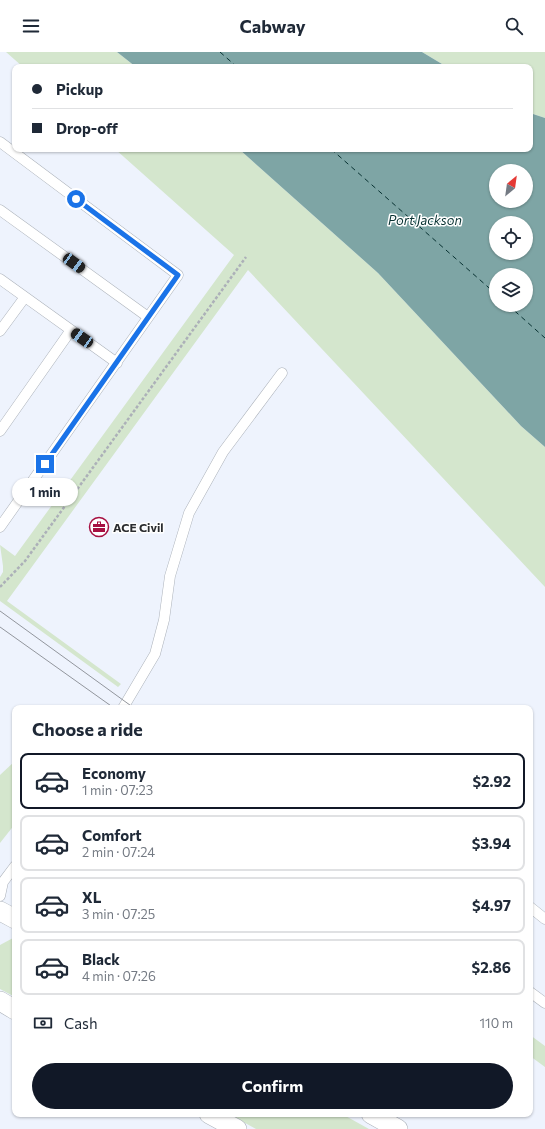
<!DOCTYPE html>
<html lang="en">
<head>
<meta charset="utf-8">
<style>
  :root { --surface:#fff; --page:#f2f2f3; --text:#1f2937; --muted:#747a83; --line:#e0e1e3; --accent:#111827 }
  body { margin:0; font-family:Commissioner,sans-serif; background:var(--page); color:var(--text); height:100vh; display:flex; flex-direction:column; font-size:15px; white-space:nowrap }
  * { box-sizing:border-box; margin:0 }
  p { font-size:13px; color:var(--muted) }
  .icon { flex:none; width:22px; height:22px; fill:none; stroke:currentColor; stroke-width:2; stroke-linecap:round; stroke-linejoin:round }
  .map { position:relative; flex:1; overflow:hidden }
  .sheet { position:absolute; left:12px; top:653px; width:521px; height:412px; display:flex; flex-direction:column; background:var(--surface); border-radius:8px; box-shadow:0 1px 3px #0004 }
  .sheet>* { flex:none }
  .hud { position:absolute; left:12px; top:12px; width:521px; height:88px; border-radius:8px; box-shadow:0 1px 3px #0004; display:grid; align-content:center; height:88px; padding:0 20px; background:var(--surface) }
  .needle { width:26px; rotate:29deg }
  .controls { position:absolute; left:489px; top:112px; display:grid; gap:8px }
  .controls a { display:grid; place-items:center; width:44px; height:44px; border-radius:50%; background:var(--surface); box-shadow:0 1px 3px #0004; font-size:20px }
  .end { position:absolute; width:18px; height:18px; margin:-9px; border:5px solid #1a73e8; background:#fff; box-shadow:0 0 0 2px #fff }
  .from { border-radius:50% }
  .bubble { position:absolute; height:28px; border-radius:14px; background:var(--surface); box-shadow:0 1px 3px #0004; font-size:13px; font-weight:700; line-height:28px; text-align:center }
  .car { position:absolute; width:12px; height:24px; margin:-12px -6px; border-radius:5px; box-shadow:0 0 3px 1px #0007; background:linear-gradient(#222 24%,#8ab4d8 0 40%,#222 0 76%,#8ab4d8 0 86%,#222 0) }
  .hud b { display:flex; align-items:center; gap:14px; height:38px; font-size:15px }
  .hud b+b { border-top:1px solid var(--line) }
  .hud i { width:10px; height:10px; background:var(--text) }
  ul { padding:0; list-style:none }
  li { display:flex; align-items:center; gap:12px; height:56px; margin:0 8px 6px; padding:0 12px; border:2px solid var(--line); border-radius:8px }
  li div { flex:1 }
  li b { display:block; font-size:15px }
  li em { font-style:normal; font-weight:700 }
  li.selected { border-color:var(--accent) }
  li>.icon { width:36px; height:36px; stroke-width:1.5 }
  h2 { padding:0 20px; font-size:18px; line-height:48px }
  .pay { display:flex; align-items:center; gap:10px; height:44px; padding:0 20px; font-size:15px }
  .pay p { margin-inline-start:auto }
  .cta { display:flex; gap:8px; margin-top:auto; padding:8px 20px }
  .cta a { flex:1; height:46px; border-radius:24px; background:var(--accent); color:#fff; font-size:16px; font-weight:700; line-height:46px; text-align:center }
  header { display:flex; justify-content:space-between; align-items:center; height:52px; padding:0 20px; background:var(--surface); font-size:18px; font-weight:700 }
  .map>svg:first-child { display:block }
  .green { fill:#d4e6cd }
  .water { fill:#7ea5a5; fill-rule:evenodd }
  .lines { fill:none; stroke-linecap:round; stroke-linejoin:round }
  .ferry { stroke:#083232; stroke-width:1; stroke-dasharray:5 4; stroke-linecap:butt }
  .service-casing { stroke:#acb2ba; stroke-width:11 }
  .minor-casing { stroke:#acb2ba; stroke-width:20 }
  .path { stroke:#acb0b8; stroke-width:2.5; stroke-dasharray:3 2; stroke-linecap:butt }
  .service { stroke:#fff; stroke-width:10 }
  .minor { stroke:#fff; stroke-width:19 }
  .tram { stroke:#92969d; stroke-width:1 }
  .route { stroke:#1a73e8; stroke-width:5 }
  .labels { text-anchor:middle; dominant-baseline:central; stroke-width:3; stroke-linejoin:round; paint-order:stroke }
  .poi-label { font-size:12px; font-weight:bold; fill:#2b2d30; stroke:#fff; text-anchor:start }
  .water-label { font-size:13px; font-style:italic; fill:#083232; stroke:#fff }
</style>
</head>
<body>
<header><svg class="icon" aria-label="menu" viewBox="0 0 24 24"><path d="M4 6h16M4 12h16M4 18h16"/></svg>Cabway<svg class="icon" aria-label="search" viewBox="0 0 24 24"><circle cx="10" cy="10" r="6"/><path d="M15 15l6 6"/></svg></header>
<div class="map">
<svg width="545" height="1077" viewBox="0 0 545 1077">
  <rect width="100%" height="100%" fill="#eef3fd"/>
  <!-- green -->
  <path class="green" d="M6,0H117L136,15H23Z
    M422,0H545V66L530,61V15H447Z
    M115,97H239L378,221L521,374L545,395V535L248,218L7,549L121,632L118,635L0,549V525L3,520V514L0,493L15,504L234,203Z
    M15,709V772L0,791V723Z
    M13,886L15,887V945L0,937V893Z
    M530,983L545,994V1015L530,1004Z
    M229,1062H342L369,1077H256Z"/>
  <!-- water -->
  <path class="water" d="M117,0H422L447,15H136Z
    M530,61L545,66V395L521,374L378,221L239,97H530ZM496,119H526V149H496ZM496,171H526V201H496ZM496,223H526V253H496Z"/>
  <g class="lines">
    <!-- ferry -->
    <path class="ferry" d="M220,0L237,15
      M331,97L496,242
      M508,253L545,286"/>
    <defs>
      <path id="service" d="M0,90L178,223L0,475
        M0,158L148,265
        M0,227L117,311
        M0,279L25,245
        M0,379L71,278
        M123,656L155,602L164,568L170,524L189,461L223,400L282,321
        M0,844L3,830L15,814
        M530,855L545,867
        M530,940L545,951"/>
      <path id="minor" d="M0,859L15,867
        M0,949L15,958
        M209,1062L237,1077
        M371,1062L398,1077"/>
    </defs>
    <!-- service casing -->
    <use href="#service" class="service-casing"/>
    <!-- minor casing -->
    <use href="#minor" class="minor-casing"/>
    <!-- path -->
    <path class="path" d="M0,535L25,509L246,205"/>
    <!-- service -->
    <use href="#service" class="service"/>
    <!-- minor -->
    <use href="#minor" class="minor"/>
    <!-- tram -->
    <path class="tram" d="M0,559L134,656
      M0,575L114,656"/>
  </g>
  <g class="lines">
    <!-- route -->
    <path class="route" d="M45,412L178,223L76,147"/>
  </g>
  <!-- icons -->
  <defs>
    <symbol id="office-ring" viewBox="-11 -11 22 22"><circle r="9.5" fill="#fff" stroke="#a71042" stroke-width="1.5"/><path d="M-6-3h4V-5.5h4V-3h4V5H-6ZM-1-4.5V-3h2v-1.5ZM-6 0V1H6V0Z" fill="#a71042"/></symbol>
  </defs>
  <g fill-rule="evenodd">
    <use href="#office-ring" x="88" y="464" width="22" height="22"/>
  </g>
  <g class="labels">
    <!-- poi labels -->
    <g class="poi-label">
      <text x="113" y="475">ACE Civil</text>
    </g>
    <!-- water labels -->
    <g class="water-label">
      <text x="425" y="168">Port Jackson</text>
    </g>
  </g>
</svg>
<div class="controls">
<a><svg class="needle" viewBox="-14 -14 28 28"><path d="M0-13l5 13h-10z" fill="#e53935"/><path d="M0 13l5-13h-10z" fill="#747a83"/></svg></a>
<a><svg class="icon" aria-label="locate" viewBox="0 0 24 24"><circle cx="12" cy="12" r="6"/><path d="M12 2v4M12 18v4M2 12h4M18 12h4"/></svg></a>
<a><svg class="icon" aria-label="layers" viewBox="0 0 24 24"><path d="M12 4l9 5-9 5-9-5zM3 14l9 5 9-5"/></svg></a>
</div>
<i class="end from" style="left:76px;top:147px"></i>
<i class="end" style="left:45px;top:412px"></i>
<div class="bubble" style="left:12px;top:426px;width:66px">1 min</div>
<i class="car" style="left:74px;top:211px;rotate:126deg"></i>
<i class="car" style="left:82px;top:286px;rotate:305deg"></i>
<div class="hud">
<b><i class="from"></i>Pickup</b>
<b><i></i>Drop-off</b>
</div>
<section class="sheet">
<h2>Choose a ride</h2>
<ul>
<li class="selected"><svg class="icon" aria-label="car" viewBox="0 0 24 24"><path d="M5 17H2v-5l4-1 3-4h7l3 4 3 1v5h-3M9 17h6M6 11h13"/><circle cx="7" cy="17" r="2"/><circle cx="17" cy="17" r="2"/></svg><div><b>Economy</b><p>1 min · 07:23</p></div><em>$2.92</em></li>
<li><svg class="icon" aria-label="car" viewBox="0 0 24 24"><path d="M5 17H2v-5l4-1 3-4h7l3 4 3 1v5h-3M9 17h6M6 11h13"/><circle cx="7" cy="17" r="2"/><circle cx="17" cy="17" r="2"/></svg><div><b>Comfort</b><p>2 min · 07:24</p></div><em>$3.94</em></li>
<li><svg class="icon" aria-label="car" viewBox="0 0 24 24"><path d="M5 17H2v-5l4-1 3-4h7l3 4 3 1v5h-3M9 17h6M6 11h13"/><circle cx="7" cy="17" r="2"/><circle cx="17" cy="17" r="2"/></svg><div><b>XL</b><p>3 min · 07:25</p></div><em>$4.97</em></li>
<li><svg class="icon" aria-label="car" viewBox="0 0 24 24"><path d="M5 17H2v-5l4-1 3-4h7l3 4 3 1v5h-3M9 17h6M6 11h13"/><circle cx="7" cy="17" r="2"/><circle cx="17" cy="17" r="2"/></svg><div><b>Black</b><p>4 min · 07:26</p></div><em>$2.86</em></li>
</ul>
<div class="pay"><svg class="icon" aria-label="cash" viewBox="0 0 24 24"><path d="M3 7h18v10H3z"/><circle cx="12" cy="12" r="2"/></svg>Cash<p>110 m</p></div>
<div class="cta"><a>Confirm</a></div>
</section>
</div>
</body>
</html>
